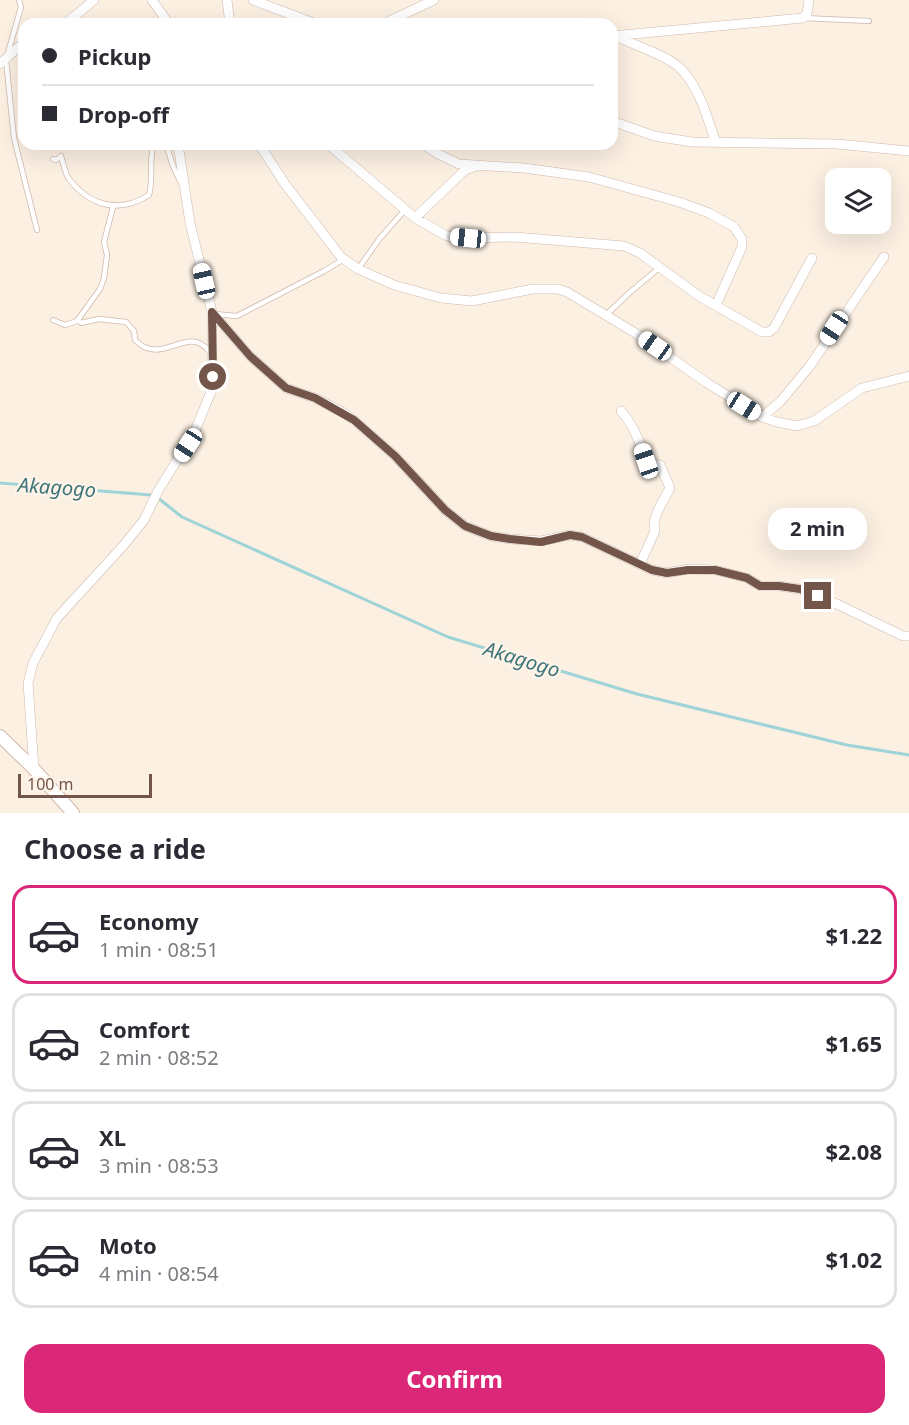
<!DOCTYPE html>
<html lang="en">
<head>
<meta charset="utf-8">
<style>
  :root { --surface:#fff; --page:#f7f7f7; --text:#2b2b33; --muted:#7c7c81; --line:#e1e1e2; --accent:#db2777 }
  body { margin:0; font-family:"Noto Sans",sans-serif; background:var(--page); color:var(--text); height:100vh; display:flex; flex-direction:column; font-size:22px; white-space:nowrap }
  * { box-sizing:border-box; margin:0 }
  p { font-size:20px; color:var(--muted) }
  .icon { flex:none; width:33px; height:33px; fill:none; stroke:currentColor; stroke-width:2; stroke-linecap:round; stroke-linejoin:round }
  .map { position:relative; height:813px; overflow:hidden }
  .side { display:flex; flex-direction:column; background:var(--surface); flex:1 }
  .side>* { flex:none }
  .hud { position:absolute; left:18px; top:18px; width:600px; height:132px; border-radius:18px; box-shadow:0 6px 24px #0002; display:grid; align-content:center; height:132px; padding:0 24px; background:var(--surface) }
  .buttons { position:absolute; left:825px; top:168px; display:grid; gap:12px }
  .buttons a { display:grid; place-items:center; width:66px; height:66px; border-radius:12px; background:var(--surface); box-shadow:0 6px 24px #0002; font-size:30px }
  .scale { position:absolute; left:18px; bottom:15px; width:134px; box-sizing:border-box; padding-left:6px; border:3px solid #745549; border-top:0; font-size:16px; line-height:21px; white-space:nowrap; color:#745549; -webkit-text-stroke:4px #fff4e9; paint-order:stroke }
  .end { position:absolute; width:27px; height:27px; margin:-14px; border:8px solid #745549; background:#fff; box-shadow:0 0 0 3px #fff }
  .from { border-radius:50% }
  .bubble { position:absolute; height:42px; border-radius:18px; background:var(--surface); box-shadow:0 6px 24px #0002; font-size:20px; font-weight:700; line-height:42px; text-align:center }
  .car { position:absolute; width:18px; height:36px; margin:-18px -9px; border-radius:8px; box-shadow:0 0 4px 2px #0007; background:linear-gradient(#fff 24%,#345 0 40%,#fff 0 76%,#345 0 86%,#fff 0) }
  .hud b { display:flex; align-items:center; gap:21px; height:57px; font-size:22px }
  .hud b+b { border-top:2px solid var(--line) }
  .hud i { width:15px; height:15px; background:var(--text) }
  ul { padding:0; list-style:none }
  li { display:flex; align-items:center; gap:18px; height:99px; margin:0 12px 9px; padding:0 12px; border:3px solid var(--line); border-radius:18px }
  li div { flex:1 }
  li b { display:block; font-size:22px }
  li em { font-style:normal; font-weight:700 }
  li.on { border-color:var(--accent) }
  li>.icon { width:54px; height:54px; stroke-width:1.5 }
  h2 { padding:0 24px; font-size:27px; line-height:72px }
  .cta { display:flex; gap:12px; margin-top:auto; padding:12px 24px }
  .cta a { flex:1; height:69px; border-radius:18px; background:var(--accent); color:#fff; font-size:24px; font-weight:700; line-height:69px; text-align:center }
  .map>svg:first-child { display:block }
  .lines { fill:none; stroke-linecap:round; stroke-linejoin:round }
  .stream { stroke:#9ed3d7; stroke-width:3 }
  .lane-casing { stroke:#cfb9ad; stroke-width:6 }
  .street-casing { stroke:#cfb9ad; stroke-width:10 }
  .secondary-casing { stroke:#d2b8aa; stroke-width:14 }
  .lane { stroke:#fff; stroke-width:4.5 }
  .street { stroke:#fff; stroke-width:9 }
  .secondary { stroke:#fff; stroke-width:12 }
  .route { stroke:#745549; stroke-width:8 }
  .labels { text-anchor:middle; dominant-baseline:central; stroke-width:5; stroke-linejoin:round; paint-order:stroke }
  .water-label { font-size:20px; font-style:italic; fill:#3d7579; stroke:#fff4e9 }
</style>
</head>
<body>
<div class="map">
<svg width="909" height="813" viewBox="0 0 909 813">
  <rect width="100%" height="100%" fill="#fcf0e3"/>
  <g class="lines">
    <!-- stream -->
    <path class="stream" d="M0,483L151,495
      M158,498L182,517L448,637L637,694L847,745L909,755"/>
    <defs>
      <path id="lane" d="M19,0L21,7L6,60L14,138L37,230
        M803,18L869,21
        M166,144L173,166L181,183
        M53,159L56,160L61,156C63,163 65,173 69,179C90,206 119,214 149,195C154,178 148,160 154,144
        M358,269L380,238L405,210
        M214,314L237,316L324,271L344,259
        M605,316L628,294L659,268
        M78,319L81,323L99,319L126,322L134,331L135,340C162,368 187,323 209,351
        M53,320L65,325L77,321L100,289L104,278L107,255L104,242L113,207"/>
      <path id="street" d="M152,0L169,24
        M227,0L230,24
        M253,0L316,24
        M65,24L94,0
        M383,24L434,0
        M612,36L803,18L807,14L809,0
        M617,37C634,45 668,56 680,68C700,88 707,117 716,143
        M0,64L24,42
        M612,121L654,136L692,142L837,144L909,151
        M259,144L285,184L341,257L358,269L394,285L441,298L472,301L533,289H558L567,292L637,334L707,383L762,417L777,422L797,426L814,421L862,388L909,376
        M328,144L415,218L447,236L468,238L515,237L624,246L640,253L699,296L762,332H769L774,328L812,258
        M423,144L438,154L459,164L524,168L589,177L679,202L709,213L734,227L742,239V247L716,305
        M415,218L465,170L476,166
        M212,312L250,356L286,388L315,398L344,413L354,420L395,456L445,510L465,526L491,536L510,539L541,541L570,535L582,537L652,570L667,573L688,569L715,570L747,578L760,586H779L800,589L839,605L903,636H909
        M621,411C634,426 640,442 646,461L649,464L660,465L670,488L658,510L654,522L655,531L640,564
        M762,417L780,402L809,367L884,257
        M34,769L28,683L33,663L57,618L123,546L144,520L158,491L195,431L212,389V312L190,223L178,144"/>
      <path id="secondary" d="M0,736L34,769L73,813"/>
    </defs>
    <!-- lane casing -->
    <use href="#lane" class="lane-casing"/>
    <!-- street casing -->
    <use href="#street" class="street-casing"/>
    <!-- secondary casing -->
    <use href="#secondary" class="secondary-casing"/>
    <!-- lane -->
    <use href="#lane" class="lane"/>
    <!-- street -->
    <use href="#street" class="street"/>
    <!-- secondary -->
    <use href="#secondary" class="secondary"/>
  </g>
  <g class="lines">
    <!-- route -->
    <path class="route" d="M213,377L212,312L250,356L286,388L315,398L354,420L395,456L445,510L465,526L491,536L510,539L541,542L570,535L582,537L652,570L667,573L688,570H715L747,578L760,586H779L800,589L818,596"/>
  </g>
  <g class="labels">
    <!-- water labels -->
    <g class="water-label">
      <text transform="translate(57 487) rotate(4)">Akagogo</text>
      <text transform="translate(522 659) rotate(17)">Akagogo</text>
    </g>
  </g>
</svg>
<div class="buttons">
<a><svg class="icon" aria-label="layers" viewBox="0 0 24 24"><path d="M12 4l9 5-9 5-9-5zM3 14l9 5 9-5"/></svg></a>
</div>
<div class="scale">100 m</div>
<i class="end from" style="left:213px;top:377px"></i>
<i class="end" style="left:818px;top:596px"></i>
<div class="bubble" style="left:768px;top:508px;width:99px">2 min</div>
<i class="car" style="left:468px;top:238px;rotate:276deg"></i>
<i class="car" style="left:204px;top:281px;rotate:347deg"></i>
<i class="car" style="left:834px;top:328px;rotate:213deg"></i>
<i class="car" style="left:655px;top:346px;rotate:305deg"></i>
<i class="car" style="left:744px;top:406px;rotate:122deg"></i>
<i class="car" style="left:188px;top:445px;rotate:213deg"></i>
<i class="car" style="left:646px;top:461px;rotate:341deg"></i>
<div class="hud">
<b><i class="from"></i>Pickup</b>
<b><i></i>Drop-off</b>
</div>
</div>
<section class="side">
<h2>Choose a ride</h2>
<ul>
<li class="on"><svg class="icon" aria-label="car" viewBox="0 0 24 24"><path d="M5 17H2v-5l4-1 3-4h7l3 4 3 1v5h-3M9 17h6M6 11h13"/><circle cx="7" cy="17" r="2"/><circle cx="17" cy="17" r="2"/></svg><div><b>Economy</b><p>1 min · 08:51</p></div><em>$1.22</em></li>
<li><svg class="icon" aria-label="car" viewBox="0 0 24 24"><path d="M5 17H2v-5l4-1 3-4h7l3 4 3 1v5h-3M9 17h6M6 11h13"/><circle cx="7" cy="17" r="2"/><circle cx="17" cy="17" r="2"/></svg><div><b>Comfort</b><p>2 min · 08:52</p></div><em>$1.65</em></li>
<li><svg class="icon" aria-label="car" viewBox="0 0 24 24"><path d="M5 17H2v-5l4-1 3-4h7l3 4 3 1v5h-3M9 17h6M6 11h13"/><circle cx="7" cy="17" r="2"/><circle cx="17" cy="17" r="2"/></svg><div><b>XL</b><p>3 min · 08:53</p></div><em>$2.08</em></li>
<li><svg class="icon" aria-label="car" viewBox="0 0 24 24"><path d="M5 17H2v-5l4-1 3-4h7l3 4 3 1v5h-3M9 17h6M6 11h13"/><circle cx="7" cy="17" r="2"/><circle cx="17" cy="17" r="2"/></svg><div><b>Moto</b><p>4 min · 08:54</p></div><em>$1.02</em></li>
</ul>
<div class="cta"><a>Confirm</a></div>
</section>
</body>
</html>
